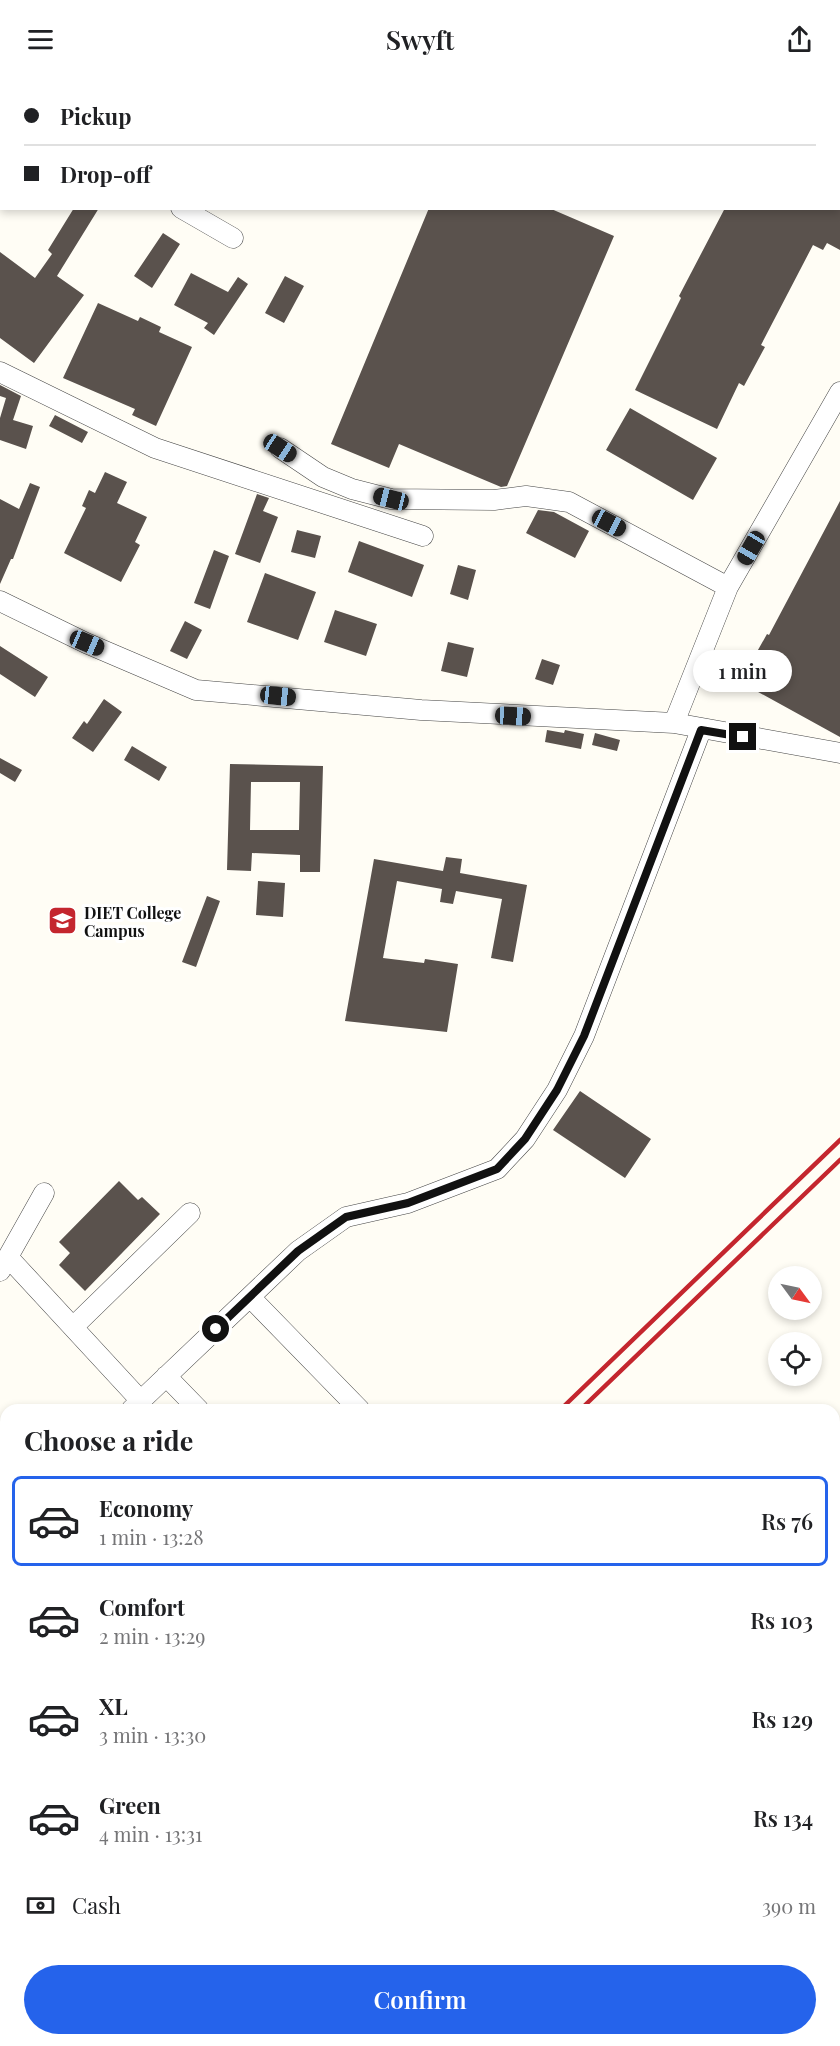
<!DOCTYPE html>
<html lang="en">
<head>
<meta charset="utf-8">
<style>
  :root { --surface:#fff; --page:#f2f2f2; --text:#202124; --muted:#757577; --line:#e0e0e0; --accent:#2563eb }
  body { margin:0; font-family:"Playfair Display",serif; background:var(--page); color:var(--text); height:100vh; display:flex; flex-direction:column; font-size:22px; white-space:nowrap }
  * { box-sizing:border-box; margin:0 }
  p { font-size:20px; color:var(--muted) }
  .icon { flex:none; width:33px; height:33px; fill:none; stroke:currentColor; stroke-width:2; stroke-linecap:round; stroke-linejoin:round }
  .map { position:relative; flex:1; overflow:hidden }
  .drawer { position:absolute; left:0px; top:1326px; width:840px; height:642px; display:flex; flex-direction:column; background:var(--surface); border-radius:18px 18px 0 0; box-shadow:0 3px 9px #0003 }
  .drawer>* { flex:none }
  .top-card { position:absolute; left:0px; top:0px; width:840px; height:132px; box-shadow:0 3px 9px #0003; display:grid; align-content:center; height:132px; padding:0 24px; background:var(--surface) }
  .needle { width:39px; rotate:123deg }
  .tools { position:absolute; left:768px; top:1188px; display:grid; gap:12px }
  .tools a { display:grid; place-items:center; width:54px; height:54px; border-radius:50%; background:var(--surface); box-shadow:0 3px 9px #0003; font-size:30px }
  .end { position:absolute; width:27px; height:27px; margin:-14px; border:8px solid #111; background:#fff; box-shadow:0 0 0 3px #fff }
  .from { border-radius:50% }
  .bubble { position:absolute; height:42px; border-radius:21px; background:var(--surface); box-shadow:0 3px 9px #0003; font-size:20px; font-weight:600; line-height:42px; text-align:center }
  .car { position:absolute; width:18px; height:36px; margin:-18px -9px; border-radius:8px; box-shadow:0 0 4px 2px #0007; background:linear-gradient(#222 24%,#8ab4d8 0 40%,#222 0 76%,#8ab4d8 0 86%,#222 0) }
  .top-card b { display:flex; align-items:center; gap:21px; height:57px; font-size:22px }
  .top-card b+b { border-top:2px solid var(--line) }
  .top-card i { width:15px; height:15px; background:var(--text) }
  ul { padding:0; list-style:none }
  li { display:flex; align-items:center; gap:18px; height:90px; margin:0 12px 9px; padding:0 12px; border:3px solid transparent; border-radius:9px }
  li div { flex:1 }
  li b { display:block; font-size:22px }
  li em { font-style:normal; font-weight:600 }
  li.current { border-color:var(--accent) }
  li>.icon { width:54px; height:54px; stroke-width:1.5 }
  h2 { padding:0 24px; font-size:27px; line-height:72px }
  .pay { display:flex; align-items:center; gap:15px; height:66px; padding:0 24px; font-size:22px }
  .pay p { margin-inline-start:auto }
  .button { display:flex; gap:12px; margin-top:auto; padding:12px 24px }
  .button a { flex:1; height:69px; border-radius:36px; background:var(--accent); color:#fff; font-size:24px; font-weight:600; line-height:69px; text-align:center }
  header { display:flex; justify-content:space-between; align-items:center; height:78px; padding:0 24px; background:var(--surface); font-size:27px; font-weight:600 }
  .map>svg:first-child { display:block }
  .building { fill:#5a524d; fill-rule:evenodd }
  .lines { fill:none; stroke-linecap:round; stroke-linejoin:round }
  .minor-casing { stroke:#444; stroke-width:21 }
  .minor { stroke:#fff; stroke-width:20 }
  .rail { stroke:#c4262e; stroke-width:4.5 }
  .route { stroke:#111; stroke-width:8 }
  .labels { text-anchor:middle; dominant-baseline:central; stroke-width:6; stroke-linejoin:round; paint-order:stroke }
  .poi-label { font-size:16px; font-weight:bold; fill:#111; stroke:#fff; text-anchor:start }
</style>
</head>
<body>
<header><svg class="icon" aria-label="menu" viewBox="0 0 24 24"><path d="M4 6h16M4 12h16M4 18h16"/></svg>Swyft<svg class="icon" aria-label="share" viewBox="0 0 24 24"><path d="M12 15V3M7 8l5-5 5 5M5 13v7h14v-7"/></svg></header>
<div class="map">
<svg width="840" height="1968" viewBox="0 0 840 1968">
  <rect width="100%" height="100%" fill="#fffdf5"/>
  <!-- building -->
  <path class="building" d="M74,130H99L57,198L84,217L34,285L0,260V174L35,200L52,176L48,172Z
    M429,130H549L614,158L507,408L501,409L399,366L389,390L331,366Z
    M725,130H840V172L827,165L823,172L813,167L761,267L765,269L744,308L739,305L717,351L635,312L681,220L679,218Z
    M163,155L180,166L152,210L134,198Z
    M191,195L228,214L238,199L248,206L214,257L204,250L208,245L174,227Z
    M285,198L304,208L284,245L265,235Z
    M98,225L138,243L140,239L161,249L159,254L192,269L156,348L132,337L135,331L63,300Z
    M0,307L21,318L13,342L33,348L26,371L0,362V340L6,320L0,318Z
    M630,330L717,380L693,422L606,372Z
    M55,337L88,354L82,365L49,348Z
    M105,394L127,404L117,425L147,439L135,464L140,467L121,504L64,475L86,430L82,428L89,412L95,415Z
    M30,405L40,409L13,481H11L0,506V421L19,431Z
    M257,416L269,420L263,433L278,439L260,485L235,476Z
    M840,423V659L740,604L767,556L769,557Z
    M538,432L554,434L589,453L575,480L526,455Z
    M297,452L321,458L315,480L291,474Z
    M359,463L424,487L412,519L348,494Z
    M214,472L229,478L210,531L194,525Z
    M458,487L476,492L468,522L450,516Z
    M265,495L316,514L298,562L247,544Z
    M335,532L377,546L366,578L324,564Z
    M185,543L202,552L187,581L170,573Z
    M448,564L474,570L467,599L441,593Z
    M0,568L48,599L35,619L0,596Z
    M542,581L560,587L553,607L535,601Z
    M104,621L122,634L93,674L72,660L84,643L87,646Z
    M547,652L564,655L565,652L584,656L581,671L545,664Z
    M595,655L620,662L617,673L592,667Z
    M132,668L167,689L159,703L124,682Z
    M0,680L22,692L15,704L0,695Z
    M230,686L323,688L320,794H300V777L252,775L251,793L227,792ZM251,704H300L299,752H250Z
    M446,779L462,781L460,795L527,807L513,884L491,880L502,821L456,813L453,826L440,824L442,811L397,803L383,880L424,885L425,881L458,886L447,954L345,943L374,781L443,793Z
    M258,803L285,805L283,839L256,837Z
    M207,818L220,823L196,889L182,884Z
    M580,1013L651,1061L625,1100L553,1052Z
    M119,1103L138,1122L142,1119L160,1136L85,1213L59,1187L70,1175L59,1164Z"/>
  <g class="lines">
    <defs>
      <path id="minor" d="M471,0L473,2
        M67,2L68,0
        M501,2L502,0
        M0,100L2,98
        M181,130L233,160
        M0,294L155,370L423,458
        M280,370L323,399L352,411L391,421L494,422L526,418L569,424L728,509L674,645
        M728,509L840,314
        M0,523L86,565L196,612L421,632L674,645L840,675
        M8,1179L141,1323
        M0,1193L44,1115
        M250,1219L360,1332
        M73,1249L190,1135
        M166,1298L199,1332
        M131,1332L298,1173L346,1139L408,1125L497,1091L525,1061L557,1012L584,958L701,652
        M0,1390L6,1397
        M0,1454L6,1448"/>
    </defs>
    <!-- minor casing -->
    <use href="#minor" class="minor-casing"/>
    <!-- minor -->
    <use href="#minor" class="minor"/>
    <!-- rail -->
    <path class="rail" d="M560,1332L840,1062
      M580,1332L840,1082
      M0,1870L6,1864
      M0,1891L6,1885"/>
  </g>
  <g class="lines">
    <!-- route -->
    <path class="route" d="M216,1251L298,1173L346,1139L408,1125L497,1091L525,1061L557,1012L584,958L701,652L743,659"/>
  </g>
  <!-- icons -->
  <defs>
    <symbol id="university-square" viewBox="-11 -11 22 22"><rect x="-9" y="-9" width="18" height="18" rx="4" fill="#c4262e" stroke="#fff"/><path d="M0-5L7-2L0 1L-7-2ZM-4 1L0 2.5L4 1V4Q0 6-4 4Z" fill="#fff"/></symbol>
  </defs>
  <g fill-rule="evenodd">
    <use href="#university-square" x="46" y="826" width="33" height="33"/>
  </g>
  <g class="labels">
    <!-- poi labels -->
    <g class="poi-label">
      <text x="84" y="834">DIET College<tspan x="84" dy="18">Campus</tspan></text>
    </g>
  </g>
</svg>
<div class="tools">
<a><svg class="needle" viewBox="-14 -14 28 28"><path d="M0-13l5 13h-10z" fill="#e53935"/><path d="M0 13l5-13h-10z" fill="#757577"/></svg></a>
<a><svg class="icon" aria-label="locate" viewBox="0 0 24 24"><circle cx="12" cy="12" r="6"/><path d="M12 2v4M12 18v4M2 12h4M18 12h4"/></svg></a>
</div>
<i class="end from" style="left:216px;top:1251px"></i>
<i class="end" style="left:743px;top:659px"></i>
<div class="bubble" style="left:693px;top:572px;width:99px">1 min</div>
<i class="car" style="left:280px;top:370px;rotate:123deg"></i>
<i class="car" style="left:391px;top:421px;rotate:284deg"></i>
<i class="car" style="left:609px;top:445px;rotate:118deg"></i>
<i class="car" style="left:751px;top:470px;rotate:210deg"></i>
<i class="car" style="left:87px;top:565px;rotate:113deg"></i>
<i class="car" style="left:278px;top:618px;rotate:96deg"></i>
<i class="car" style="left:513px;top:638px;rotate:93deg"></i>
<div class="top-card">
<b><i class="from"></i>Pickup</b>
<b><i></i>Drop-off</b>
</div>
<section class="drawer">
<h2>Choose a ride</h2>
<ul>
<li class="current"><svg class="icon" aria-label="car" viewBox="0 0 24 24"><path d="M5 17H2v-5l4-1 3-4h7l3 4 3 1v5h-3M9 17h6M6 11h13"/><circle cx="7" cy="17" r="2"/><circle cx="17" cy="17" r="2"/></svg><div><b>Economy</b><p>1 min · 13:28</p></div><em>Rs 76</em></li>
<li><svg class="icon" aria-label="car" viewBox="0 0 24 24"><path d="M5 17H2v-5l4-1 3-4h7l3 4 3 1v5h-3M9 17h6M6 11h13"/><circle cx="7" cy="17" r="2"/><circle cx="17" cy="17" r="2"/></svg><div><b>Comfort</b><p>2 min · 13:29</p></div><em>Rs 103</em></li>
<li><svg class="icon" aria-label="car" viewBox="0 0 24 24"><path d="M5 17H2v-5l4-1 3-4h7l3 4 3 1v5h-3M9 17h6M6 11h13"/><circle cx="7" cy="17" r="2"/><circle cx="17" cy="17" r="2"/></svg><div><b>XL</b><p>3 min · 13:30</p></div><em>Rs 129</em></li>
<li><svg class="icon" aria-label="car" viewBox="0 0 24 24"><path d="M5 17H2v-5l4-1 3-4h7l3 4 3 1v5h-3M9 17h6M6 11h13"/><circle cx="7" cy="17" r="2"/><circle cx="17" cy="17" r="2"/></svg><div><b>Green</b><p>4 min · 13:31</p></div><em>Rs 134</em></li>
</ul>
<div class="pay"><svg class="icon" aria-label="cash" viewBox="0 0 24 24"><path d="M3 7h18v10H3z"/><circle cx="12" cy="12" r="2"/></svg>Cash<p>390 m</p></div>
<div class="button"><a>Confirm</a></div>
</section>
</div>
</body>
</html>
